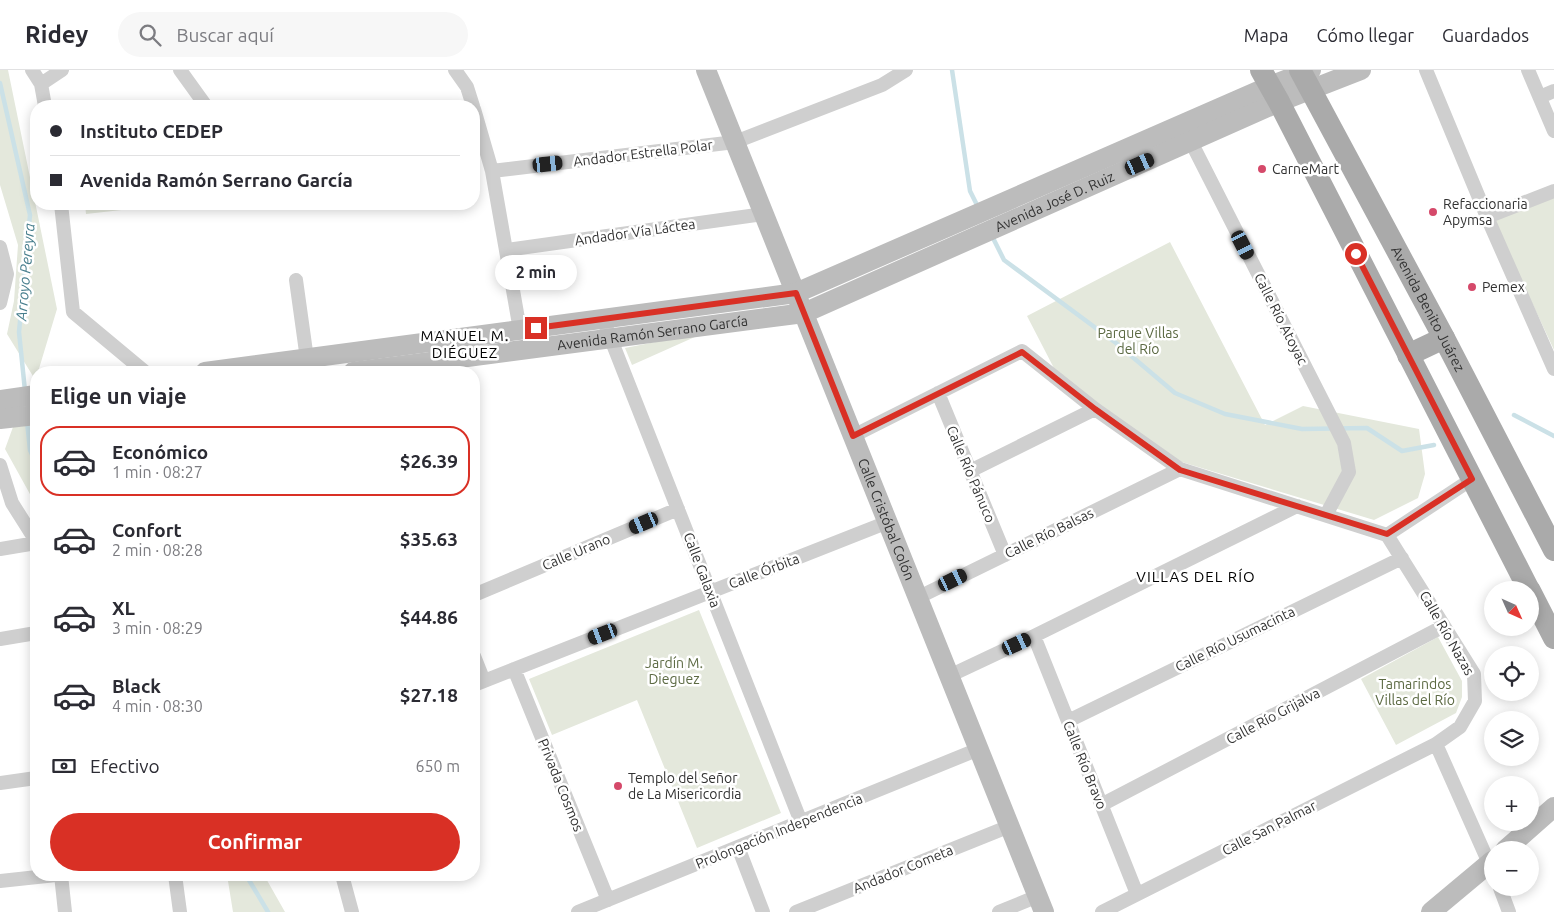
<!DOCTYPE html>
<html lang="es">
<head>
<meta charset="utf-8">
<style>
  :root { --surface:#fff; --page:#f7f7f7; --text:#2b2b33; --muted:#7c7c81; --line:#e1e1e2; --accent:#d93025 }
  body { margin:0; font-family:Ubuntu,sans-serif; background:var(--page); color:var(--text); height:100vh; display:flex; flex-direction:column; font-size:19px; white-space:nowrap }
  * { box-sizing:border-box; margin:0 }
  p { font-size:16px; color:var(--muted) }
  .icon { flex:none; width:28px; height:28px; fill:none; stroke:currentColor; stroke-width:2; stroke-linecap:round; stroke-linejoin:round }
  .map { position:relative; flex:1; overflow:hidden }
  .panel { position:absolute; left:30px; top:296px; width:450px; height:515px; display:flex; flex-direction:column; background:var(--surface); border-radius:20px; box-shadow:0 2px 12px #0003 }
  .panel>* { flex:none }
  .guide { position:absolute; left:30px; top:30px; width:450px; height:110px; border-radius:20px; box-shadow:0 2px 12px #0003; display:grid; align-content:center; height:110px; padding:0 20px; background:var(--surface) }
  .needle { width:32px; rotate:135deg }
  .controls { position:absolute; left:1484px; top:511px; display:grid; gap:10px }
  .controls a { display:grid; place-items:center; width:55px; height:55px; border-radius:50%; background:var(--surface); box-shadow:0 2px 12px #0003; font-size:25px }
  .end { position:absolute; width:22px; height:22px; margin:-11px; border:6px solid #d93025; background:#fff; box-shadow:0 0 0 2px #fff }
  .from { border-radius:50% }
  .bubble { position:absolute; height:35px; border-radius:18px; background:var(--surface); box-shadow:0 2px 12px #0003; font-size:16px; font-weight:600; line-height:35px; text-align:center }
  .car { position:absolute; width:15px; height:30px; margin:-15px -8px; border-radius:6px; box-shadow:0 0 4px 1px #0007; background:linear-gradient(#222 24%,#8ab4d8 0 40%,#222 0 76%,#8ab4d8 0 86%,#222 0) }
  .guide b { display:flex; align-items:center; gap:18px; height:48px; font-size:19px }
  .guide b+b { border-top:1px solid var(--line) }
  .guide i { width:12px; height:12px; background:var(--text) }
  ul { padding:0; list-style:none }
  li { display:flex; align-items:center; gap:15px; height:70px; margin:0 10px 8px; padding:0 10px; border:2px solid transparent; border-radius:20px }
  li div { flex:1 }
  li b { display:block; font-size:19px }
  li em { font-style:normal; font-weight:600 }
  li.selected { border-color:var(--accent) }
  li>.icon { width:45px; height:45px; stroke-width:1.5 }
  h2 { padding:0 20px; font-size:22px; line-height:60px }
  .pay { display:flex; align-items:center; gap:12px; height:55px; padding:0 20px; font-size:19px }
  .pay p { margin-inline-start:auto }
  .primary-button { display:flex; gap:10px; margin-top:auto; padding:10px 20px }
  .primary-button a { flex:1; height:58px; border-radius:30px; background:var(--accent); color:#fff; font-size:20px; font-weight:600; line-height:58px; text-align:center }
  header { display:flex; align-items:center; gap:30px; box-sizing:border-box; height:70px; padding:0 25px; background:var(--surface); border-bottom:1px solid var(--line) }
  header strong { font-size:24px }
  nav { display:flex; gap:28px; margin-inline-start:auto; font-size:18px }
  .search { width:350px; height:45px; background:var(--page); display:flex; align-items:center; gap:12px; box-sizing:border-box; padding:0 18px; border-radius:28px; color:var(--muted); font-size:19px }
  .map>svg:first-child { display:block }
  .green { fill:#e4e8dc }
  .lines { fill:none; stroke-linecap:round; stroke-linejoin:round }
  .stream { stroke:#cbe1e7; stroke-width:4.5 }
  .street { stroke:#cfcfcf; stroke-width:14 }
  .secondary { stroke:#bcbcbc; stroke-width:20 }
  .primary { stroke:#aaa; stroke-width:22 }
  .route { stroke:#d93025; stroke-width:6 }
  .poi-dot { fill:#d5496a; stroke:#fff; stroke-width:2 }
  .labels { text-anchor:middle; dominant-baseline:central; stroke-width:5; stroke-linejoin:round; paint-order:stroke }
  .street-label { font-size:14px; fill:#323232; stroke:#fff }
  .poi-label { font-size:14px; fill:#323232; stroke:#fff; text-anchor:start }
  .park-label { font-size:14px; fill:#5c6a43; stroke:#fff }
  .water-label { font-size:15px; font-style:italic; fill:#477e8d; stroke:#fff }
  .neighbourhood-label { font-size:15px; letter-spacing:1px; fill:#000; stroke:#fff }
</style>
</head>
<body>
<header>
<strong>Ridey</strong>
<div class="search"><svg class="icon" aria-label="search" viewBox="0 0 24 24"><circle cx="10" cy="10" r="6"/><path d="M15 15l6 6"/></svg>Buscar aquí</div>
<nav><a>Mapa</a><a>Cómo llegar</a><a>Guardados</a></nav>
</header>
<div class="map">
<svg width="1554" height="842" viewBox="0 0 1554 842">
  <rect width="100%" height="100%" fill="#fff"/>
  <!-- green -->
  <path class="green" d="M0,0H8L57,239L38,302H36V311L7,264L14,231L18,175L0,115Z
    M1554,126V280L1494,151Z
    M85,134H175L86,144Z
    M1170,172L1265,355L1303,336L1419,359L1425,404L1418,428L1374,450L1175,390L1057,304L1027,246Z
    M706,262L632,295L625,278Z
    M36,355V435L5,379L13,357Z
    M699,540L781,743L697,778L637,630L552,665L529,609Z
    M1438,567L1462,611V627L1456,643L1396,675L1361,609Z
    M227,805H264L285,842H233Z"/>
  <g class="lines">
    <!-- stream -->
    <path class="stream" d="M952,0L970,121L979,139
      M0,13L30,145L19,262L25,321
      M992,166L1004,190L1116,273L1175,323L1225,344L1302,359L1367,358L1402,381L1434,375
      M1514,345L1554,366
      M27,351L30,380L36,393
      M246,805L268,842"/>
    <!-- street -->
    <path class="street" d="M32,0L41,14L45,36
      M180,0L206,36
      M455,0L467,17L473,36
      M1426,0L1487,147L1554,299
      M1528,0L1554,61
      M41,14L62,0
      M1540,27L1554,21
      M474,39L492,101L520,260
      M1187,64L1344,373L1349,402L1326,445
      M492,101L735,72L882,15L906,0
      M61,134L73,242L145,302
      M1487,147L1554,121
      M0,177L7,204L0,233
      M506,180L764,144
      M296,210L307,289
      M603,249L801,752
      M938,323L1005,485
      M853,366L1022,281L1095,339L1180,399L1387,465
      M0,395L12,433L36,471
      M970,401L1095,339
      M1387,465L1472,409
      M0,479L36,473
      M474,525L678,439
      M919,527L1180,399
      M1034,566L1137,824
      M0,569L36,563
      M474,586L484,611
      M514,599L608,830
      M949,606L1034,566L1297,436
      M474,615L888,452
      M1068,651L1402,488
      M1436,674L1492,800
      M0,713L36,708
      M1101,735L1444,556
      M738,777L763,842
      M61,805L65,842
      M175,805L180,842
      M342,805L352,842
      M0,811L56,805
      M1500,818L1509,842
      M578,842L979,679
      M796,842L1010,756
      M999,842L1038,826
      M1102,842L1436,674L1460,657L1475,631L1474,604L1387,465"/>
    <!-- secondary -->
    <g class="secondary">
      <path id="s1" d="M706,0L1044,842"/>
      <path d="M205,302L796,223L1270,16L1311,0"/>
      <path id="s2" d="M353,302L804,243L1279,32L1361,0"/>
      <path d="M0,330L36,325"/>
      <path d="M0,349L36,345"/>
      <path d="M1505,780L1554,737"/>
      <path d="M1431,842L1492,791"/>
    </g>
    <!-- primary -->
    <g class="primary">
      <path d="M1261,0L1279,32L1529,520"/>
      <path id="s3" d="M1300,0L1444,268L1554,480"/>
      <path d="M1408,285L1444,268"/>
      <path d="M1530,521L1554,568"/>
    </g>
  </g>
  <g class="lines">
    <!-- route -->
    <path class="route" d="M536,258L796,223L853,366L1022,282L1095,339L1180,400L1387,464L1472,409L1356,184"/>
  </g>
  <!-- markers -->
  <g class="poi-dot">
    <circle cx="1262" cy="99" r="5"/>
    <circle cx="1433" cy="142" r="5"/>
    <circle cx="1472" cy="217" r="5"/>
    <circle cx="618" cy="716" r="5"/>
  </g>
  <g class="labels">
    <!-- street labels -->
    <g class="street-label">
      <text transform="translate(643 83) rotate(-7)">Andador Estrella Polar</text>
      <text stroke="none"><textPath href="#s2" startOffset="729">Avenida José D. Ruiz</textPath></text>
      <text transform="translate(635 162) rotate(-8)">Andador Vía Láctea</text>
      <text stroke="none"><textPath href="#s3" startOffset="271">Avenida Benito Juárez</textPath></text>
      <text transform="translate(1281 249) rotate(63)">Calle Río Atoyac</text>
      <text stroke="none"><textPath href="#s2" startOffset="302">Avenida Ramón Serrano García</textPath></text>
      <text transform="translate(971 404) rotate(67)">Calle Río Pánuco</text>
      <text stroke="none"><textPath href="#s1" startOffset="484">Calle Cristóbal Colón</textPath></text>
      <text transform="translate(1049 463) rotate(-26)">Calle Río Balsas</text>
      <text transform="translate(576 482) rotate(-23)">Calle Urano</text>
      <text transform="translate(702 500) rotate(69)">Calle Galaxia</text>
      <text transform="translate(764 501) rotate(-21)">Calle Órbita</text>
      <text transform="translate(1447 563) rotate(60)">Calle Río Nazas</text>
      <text transform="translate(1235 569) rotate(-26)">Calle Río Usumacinta</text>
      <text transform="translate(1273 646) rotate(-28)">Calle Río Grijalva</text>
      <text transform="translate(1085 695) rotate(68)">Calle Río Bravo</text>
      <text transform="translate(561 715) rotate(68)">Privada Cosmos</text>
      <text transform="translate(1269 758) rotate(-27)">Calle San Palmar</text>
      <text transform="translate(779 761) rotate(-22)">Prolongación Independencia</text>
      <text transform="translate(903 799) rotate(-22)">Andador Cometa</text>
    </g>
    <!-- poi labels -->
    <g class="poi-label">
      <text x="1272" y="99">CarneMart</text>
      <text x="1443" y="134">Refaccionaria<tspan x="1443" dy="16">Apymsa</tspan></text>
      <text x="1482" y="217">Pemex</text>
      <text x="628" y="708">Templo del Señor<tspan x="628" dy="16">de La Misericordia</tspan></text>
    </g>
    <!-- park labels -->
    <g class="park-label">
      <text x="1138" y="263">Parque Villas<tspan x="1138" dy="16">del Río</tspan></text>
      <text x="674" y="593">Jardín M.<tspan x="674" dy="16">Dieguez</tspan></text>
      <text x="1415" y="614">Tamarindos<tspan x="1415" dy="16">Villas del Río</tspan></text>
    </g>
    <!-- water labels -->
    <g class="water-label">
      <text transform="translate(25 202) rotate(-85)">Arroyo Pereyra</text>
    </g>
    <!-- neighbourhood labels -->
    <g class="neighbourhood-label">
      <text x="465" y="265">MANUEL M.<tspan x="465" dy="17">DIÉGUEZ</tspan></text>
      <text x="1196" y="506">VILLAS DEL RÍO</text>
    </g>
  </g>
</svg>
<div class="controls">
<a><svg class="needle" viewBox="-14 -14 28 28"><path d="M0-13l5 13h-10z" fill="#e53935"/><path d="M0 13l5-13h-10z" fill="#7c7c81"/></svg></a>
<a><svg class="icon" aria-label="locate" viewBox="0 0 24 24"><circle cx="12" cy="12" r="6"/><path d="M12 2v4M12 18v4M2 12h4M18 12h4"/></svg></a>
<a><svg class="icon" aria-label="layers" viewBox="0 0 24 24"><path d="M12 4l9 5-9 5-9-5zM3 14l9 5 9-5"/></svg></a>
<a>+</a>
<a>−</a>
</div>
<i class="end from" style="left:1356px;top:184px"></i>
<i class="end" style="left:536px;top:258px"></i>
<div class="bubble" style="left:495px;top:185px;width:82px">2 min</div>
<i class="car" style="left:548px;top:94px;rotate:84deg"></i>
<i class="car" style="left:1140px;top:94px;rotate:66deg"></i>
<i class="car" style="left:1243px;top:175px;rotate:153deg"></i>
<i class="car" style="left:644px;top:453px;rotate:247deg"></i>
<i class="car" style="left:953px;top:510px;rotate:64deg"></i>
<i class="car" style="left:603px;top:564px;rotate:249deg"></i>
<i class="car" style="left:1017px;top:574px;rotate:65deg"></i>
<div class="guide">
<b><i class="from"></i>Instituto CEDEP</b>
<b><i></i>Avenida Ramón Serrano García</b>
</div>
<section class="panel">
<h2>Elige un viaje</h2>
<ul>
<li class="selected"><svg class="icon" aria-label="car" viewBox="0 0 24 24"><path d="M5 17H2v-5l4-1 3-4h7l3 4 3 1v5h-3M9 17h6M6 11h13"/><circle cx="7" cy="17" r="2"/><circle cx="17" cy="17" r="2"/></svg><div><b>Económico</b><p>1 min · 08:27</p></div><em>$26.39</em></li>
<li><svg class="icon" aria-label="car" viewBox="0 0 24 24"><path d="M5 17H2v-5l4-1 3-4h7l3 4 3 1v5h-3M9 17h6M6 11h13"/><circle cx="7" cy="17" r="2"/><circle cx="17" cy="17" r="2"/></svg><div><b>Confort</b><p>2 min · 08:28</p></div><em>$35.63</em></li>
<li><svg class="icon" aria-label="car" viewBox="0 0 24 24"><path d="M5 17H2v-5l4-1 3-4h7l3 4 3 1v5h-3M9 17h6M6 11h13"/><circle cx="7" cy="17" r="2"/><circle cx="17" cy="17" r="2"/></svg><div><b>XL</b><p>3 min · 08:29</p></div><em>$44.86</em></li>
<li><svg class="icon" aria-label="car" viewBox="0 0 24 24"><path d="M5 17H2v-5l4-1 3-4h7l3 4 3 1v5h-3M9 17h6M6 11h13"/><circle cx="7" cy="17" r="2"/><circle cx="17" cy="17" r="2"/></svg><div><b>Black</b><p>4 min · 08:30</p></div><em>$27.18</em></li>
</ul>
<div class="pay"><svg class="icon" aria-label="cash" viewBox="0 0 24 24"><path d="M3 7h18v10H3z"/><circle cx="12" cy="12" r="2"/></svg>Efectivo<p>650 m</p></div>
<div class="primary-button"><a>Confirmar</a></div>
</section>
</div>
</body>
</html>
